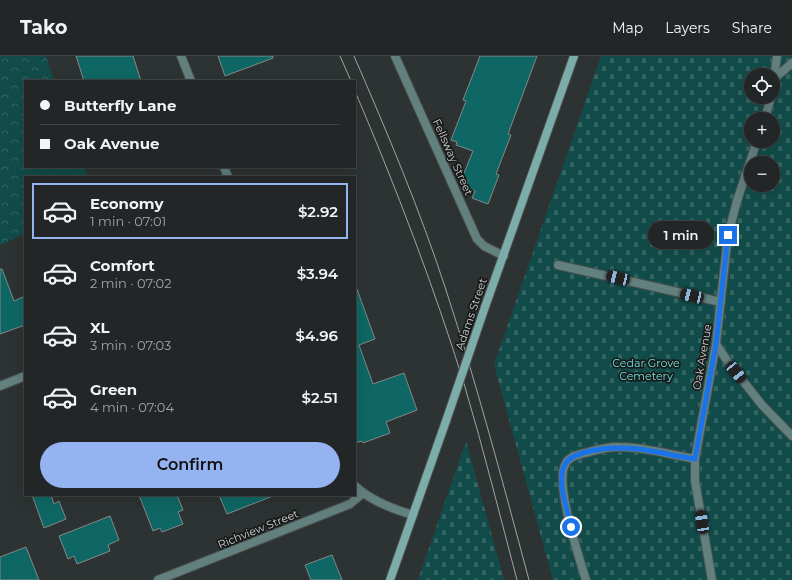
<!DOCTYPE html>
<html lang="en">
<head>
<meta charset="utf-8">
<style>
  :root { --surface:#222626; --page:#2a2e2e; --text:#f1f3f6; --muted:#a2a5a7; --line:#3f4343; --accent:#95b2f1 }
  body { margin:0; font-family:Montserrat,sans-serif; background:var(--page); color:var(--text); height:100vh; display:flex; flex-direction:column; font-size:15px; white-space:nowrap }
  * { box-sizing:border-box; margin:0 }
  p { font-size:13px; color:var(--muted) }
  .icon { flex:none; width:22px; height:22px; fill:none; stroke:currentColor; stroke-width:2; stroke-linecap:round; stroke-linejoin:round }
  .map { position:relative; flex:1; overflow:hidden }
  .details { position:absolute; left:24px; top:120px; width:332px; height:320px; display:flex; flex-direction:column; background:var(--surface); border-radius:0px; box-shadow:0 4px 16px #0002,0 0 0 1px var(--line) }
  .details>* { flex:none }
  .hud { position:absolute; left:24px; top:24px; width:332px; height:88px; border-radius:0px; box-shadow:0 4px 16px #0002,0 0 0 1px var(--line); display:grid; align-content:center; height:88px; padding:0 16px; background:var(--surface) }
  .tools { position:absolute; left:744px; top:12px; display:grid; gap:8px }
  .tools a { display:grid; place-items:center; width:36px; height:36px; border-radius:50%; background:var(--surface); box-shadow:0 4px 16px #0002,0 0 0 1px var(--line); font-size:20px }
  .end { position:absolute; width:18px; height:18px; margin:-9px; border:5px solid #1a73e8; background:#fff; box-shadow:0 0 0 2px #fff }
  .from { border-radius:50% }
  .bubble { position:absolute; height:28px; border-radius:14px; background:var(--surface); box-shadow:0 4px 16px #0002,0 0 0 1px var(--line); font-size:13px; font-weight:600; line-height:28px; text-align:center }
  .car { position:absolute; width:12px; height:24px; margin:-12px -6px; border-radius:5px; box-shadow:0 0 3px 1px #0007; background:linear-gradient(#222 24%,#8ab4d8 0 40%,#222 0 76%,#8ab4d8 0 86%,#222 0) }
  .hud b { display:flex; align-items:center; gap:14px; height:38px; font-size:15px }
  .hud b+b { border-top:1px solid var(--line) }
  .hud i { width:10px; height:10px; background:var(--text) }
  ul { padding:7px 0 0; list-style:none }
  li { display:flex; align-items:center; gap:12px; height:56px; margin:0 8px 6px; padding:0 8px; border:2px solid transparent; border-radius:0px }
  li div { flex:1 }
  li b { display:block; font-size:15px }
  li em { font-style:normal; font-weight:600 }
  li.active { border-color:var(--accent) }
  li>.icon { width:36px; height:36px; stroke-width:1.5 }
  .action { display:flex; gap:8px; margin-top:auto; padding:8px 16px }
  .action a { flex:1; height:46px; border-radius:24px; background:var(--accent); color:#111; font-size:16px; font-weight:600; line-height:46px; text-align:center }
  header { display:flex; align-items:center; gap:24px; box-sizing:border-box; height:56px; padding:0 20px; background:var(--surface); border-bottom:1px solid var(--line) }
  header strong { font-size:19px }
  nav { display:flex; gap:22px; margin-inline-start:auto; font-size:14px }
  .map>svg:first-child { display:block }
  .cemetery { fill:url(#cemetery-stones); fill-rule:evenodd }
  .park { fill:url(#park-crowns) }
  .building { fill:#0e6764; stroke:#838989 }
  .lines { fill:none; stroke-linecap:round; stroke-linejoin:round }
  .lane-casing { stroke:#4a504f; stroke-width:10 }
  .street-casing { stroke:#4a504f; stroke-width:10 }
  .secondary-casing { stroke:#4a504f; stroke-width:10 }
  .lane { stroke:#62807e; stroke-width:8 }
  .street { stroke:#62807e; stroke-width:8 }
  .secondary { stroke:#7cadaa; stroke-width:8 }
  .tram { stroke:#a0a4a3; stroke-width:1 }
  .secondary-bridge-casing { stroke:#4a504f; stroke-width:10; stroke-linecap:butt }
  .secondary-bridge { stroke:#7cadaa; stroke-width:8 }
  .route { stroke:#1a73e8; stroke-width:5 }
  .labels { text-anchor:middle; dominant-baseline:central; stroke-width:3.5; stroke-linejoin:round; paint-order:stroke }
  .street-label { font-size:11px; fill:#cfd2d2; stroke:#181a1a }
  .park-label { font-size:11px; fill:#6ee3de; stroke:#181a1a }
</style>
</head>
<body>
<header>
<strong>Tako</strong>
<nav><a>Map</a><a>Layers</a><a>Share</a></nav>
</header>
<div class="map">
<svg width="792" height="524" viewBox="0 0 792 524">
  <defs>
    <pattern id="cemetery-stones" width="16" height="16" patternUnits="userSpaceOnUse"><rect width="16" height="16" fill="#124c4a"/><path d="M2 7V4a2 2 0 0 1 4 0v3zM10 15v-3a2 2 0 0 1 4 0v3z" fill="#336563"/></pattern>
    <pattern id="park-crowns" width="20" height="18" patternUnits="userSpaceOnUse"><rect width="20" height="18" fill="#124c4a"/><path d="M2 6a3 3 0 1 1 6 0M12 15a3 3 0 1 1 6 0" fill="none" stroke="#336563"/></pattern>
  </defs>
  <rect width="100%" height="100%" fill="#2d3332"/>
  <!-- cemetery -->
  <path class="cemetery" d="M601,0H792V524H553L494,309ZM751,19H773V41H751ZM751,63H773V85H751ZM751,107H773V129H751Z
    M466,385L504,524H418Z"/>
  <!-- park -->
  <path class="park" d="M0,0H46L54,25H25V111H84L88,121H25V178L0,189Z"/>
  <!-- building -->
  <path class="building" d="M76,0H133L141,25H84Z
    M218,0H273V2L225,20Z
    M480,0H537L508,78L511,79L496,118L499,119L488,148L472,142L475,135L466,131L468,124L462,122L473,95L456,89L457,86L451,84L466,45L463,44Z
    M0,213H2L14,245L25,240V269L0,278Z
    M357,233L375,283L359,289L373,328L404,317L417,354L386,366L390,377L363,387L362,385L355,387V234Z
    M32,439H51L54,448L59,445L66,463L44,472Z
    M139,439H177L183,454L178,456L183,468L162,476L160,472L153,475Z
    M219,439H273V440L227,458Z
    M110,460L119,484L108,489L110,495L77,508L74,500L68,503L59,480Z
    M26,491L39,524H0V501Z
    M332,499L342,524H311L305,509Z"/>
  <g class="lines">
    <defs>
      <path id="lane" d="M775,22L792,7
        M773,31L777,0
        M765,63L771,41
        M558,209L721,246
        M716,288L728,306L762,349L792,380
        M586,524C579,502 555,428 565,409C568,401 577,399 585,397C596,394 608,390 620,391C645,391 671,399 695,403
        M712,524L695,425V403L716,288L728,179L737,145L757,85"/>
      <path id="street" d="M181,0L191,25
        M395,0L477,183L484,190L504,200
        M224,111L228,121
        M0,330L25,320
        M355,430C371,445 392,453 413,459
        M158,524L350,448L363,437"/>
      <path id="secondary" d="M485,251L574,0
        M390,524L446,365"/>
    </defs>
    <!-- lane casing -->
    <use href="#lane" class="lane-casing"/>
    <!-- street casing -->
    <use href="#street" class="street-casing"/>
    <!-- secondary casing -->
    <use href="#secondary" class="secondary-casing"/>
    <!-- lane -->
    <use href="#lane" class="lane"/>
    <!-- street -->
    <use href="#street" class="street"/>
    <!-- secondary -->
    <use href="#secondary" class="secondary"/>
    <!-- tram -->
    <path class="tram" d="M340,0L351,25
      M354,0C387,76 420,154 446,234C477,329 503,427 529,524
      M355,35C396,132 434,230 465,331C484,395 500,460 517,524"/>
    <defs>
      <path id="secondary-bridge" d="M446,365L485,251"/>
    </defs>
    <!-- secondary-bridge casing -->
    <use href="#secondary-bridge" class="secondary-bridge-casing"/>
    <!-- secondary-bridge -->
    <use href="#secondary-bridge" class="secondary-bridge"/>
  </g>
  <g class="lines">
    <!-- route -->
    <path class="route" d="M571,471C568,454 558,431 563,413C566,402 576,399 586,396C625,386 657,397 695,403L716,288L728,179"/>
  </g>
  <g class="labels">
    <!-- street labels -->
    <g class="street-label">
      <text transform="translate(453 101) rotate(66)">Fellsway Street</text>
      <text transform="translate(471 258) rotate(-71)">Adams Street</text>
      <text transform="translate(702 301) rotate(-80)">Oak Avenue</text>
      <text transform="translate(258 473) rotate(-22)">Richview Street</text>
    </g>
    <!-- park labels -->
    <g class="park-label">
      <text x="646" y="307">Cedar Grove<tspan x="646" dy="13">Cemetery</tspan></text>
    </g>
  </g>
</svg>
<div class="tools">
<a><svg class="icon" aria-label="locate" viewBox="0 0 24 24"><circle cx="12" cy="12" r="6"/><path d="M12 2v4M12 18v4M2 12h4M18 12h4"/></svg></a>
<a>+</a>
<a>−</a>
</div>
<i class="end from" style="left:571px;top:471px"></i>
<i class="end" style="left:728px;top:179px"></i>
<div class="bubble" style="left:648px;top:165px;width:66px">1 min</div>
<i class="car" style="left:618px;top:222px;rotate:283deg"></i>
<i class="car" style="left:692px;top:240px;rotate:283deg"></i>
<i class="car" style="left:736px;top:316px;rotate:141deg"></i>
<i class="car" style="left:702px;top:466px;rotate:351deg"></i>
<div class="hud">
<b><i class="from"></i>Butterfly Lane</b>
<b><i></i>Oak Avenue</b>
</div>
<section class="details">
<ul>
<li class="active"><svg class="icon" aria-label="car" viewBox="0 0 24 24"><path d="M5 17H2v-5l4-1 3-4h7l3 4 3 1v5h-3M9 17h6M6 11h13"/><circle cx="7" cy="17" r="2"/><circle cx="17" cy="17" r="2"/></svg><div><b>Economy</b><p>1 min · 07:01</p></div><em>$2.92</em></li>
<li><svg class="icon" aria-label="car" viewBox="0 0 24 24"><path d="M5 17H2v-5l4-1 3-4h7l3 4 3 1v5h-3M9 17h6M6 11h13"/><circle cx="7" cy="17" r="2"/><circle cx="17" cy="17" r="2"/></svg><div><b>Comfort</b><p>2 min · 07:02</p></div><em>$3.94</em></li>
<li><svg class="icon" aria-label="car" viewBox="0 0 24 24"><path d="M5 17H2v-5l4-1 3-4h7l3 4 3 1v5h-3M9 17h6M6 11h13"/><circle cx="7" cy="17" r="2"/><circle cx="17" cy="17" r="2"/></svg><div><b>XL</b><p>3 min · 07:03</p></div><em>$4.96</em></li>
<li><svg class="icon" aria-label="car" viewBox="0 0 24 24"><path d="M5 17H2v-5l4-1 3-4h7l3 4 3 1v5h-3M9 17h6M6 11h13"/><circle cx="7" cy="17" r="2"/><circle cx="17" cy="17" r="2"/></svg><div><b>Green</b><p>4 min · 07:04</p></div><em>$2.51</em></li>
</ul>
<div class="action"><a>Confirm</a></div>
</section>
</div>
</body>
</html>
